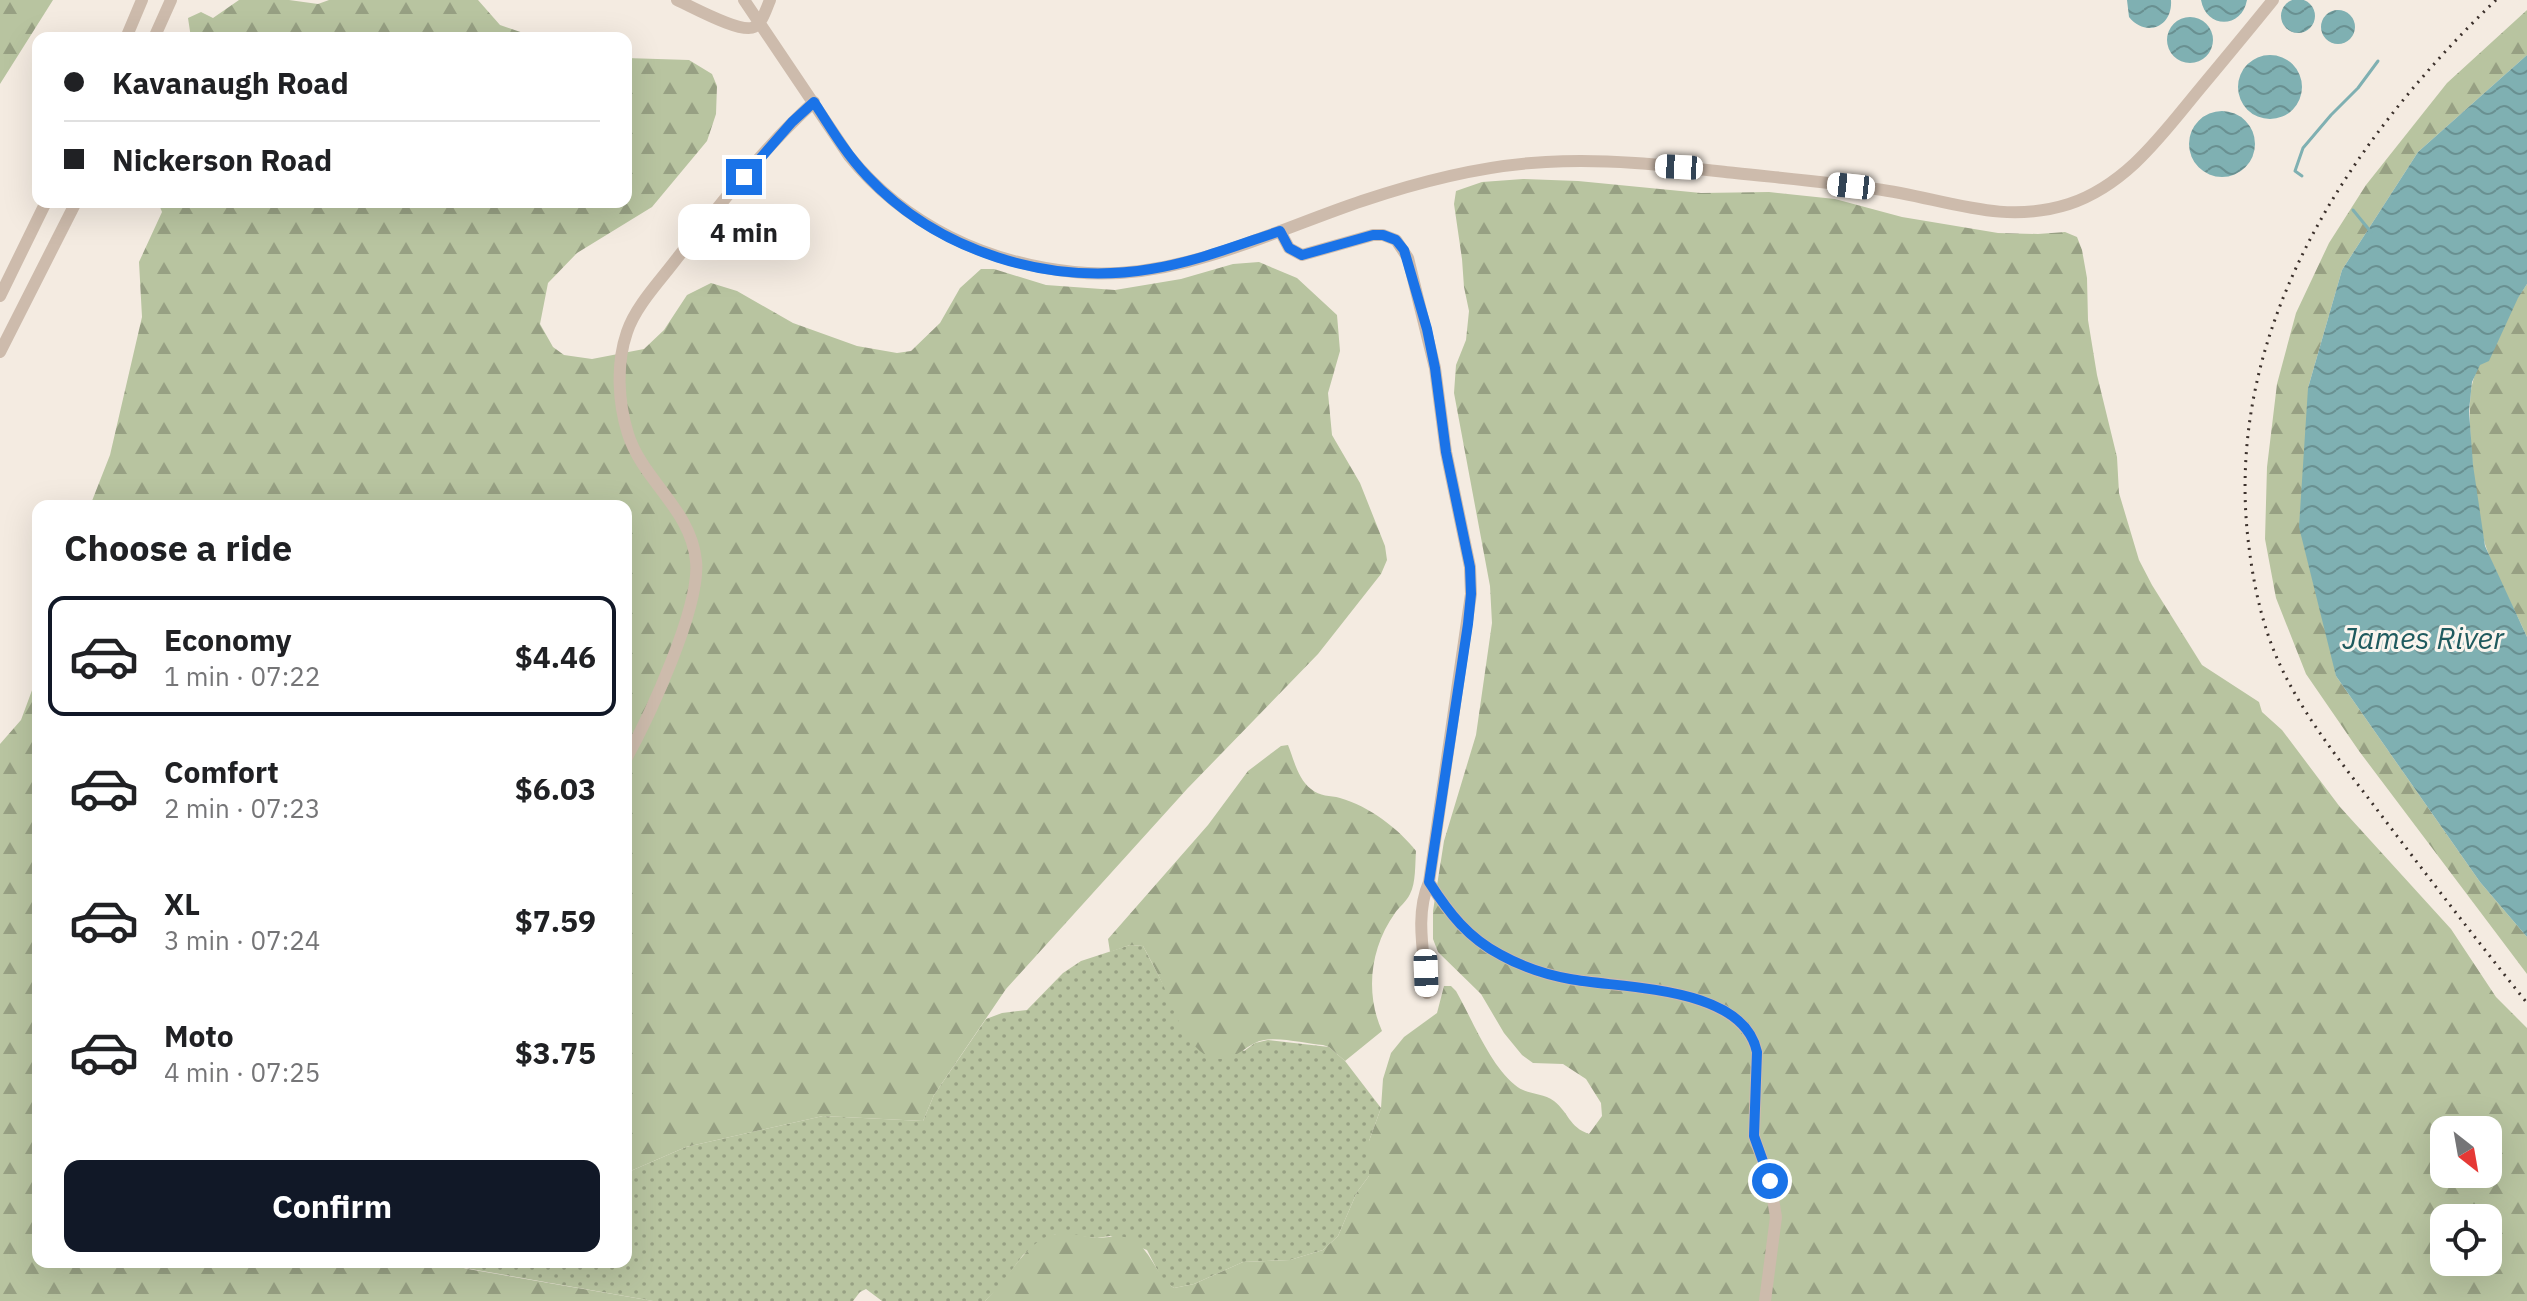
<!DOCTYPE html>
<html lang="en">
<head>
<meta charset="utf-8">
<style>
  :root { --surface:#fff; --page:#f2f2f2; --text:#202124; --muted:#757577; --line:#e0e0e0; --accent:#111827 }
  body { margin:0; font-family:"IBM Plex Sans",sans-serif; background:var(--page); color:var(--text); height:100vh; display:flex; flex-direction:column; font-size:30px; white-space:nowrap }
  * { box-sizing:border-box; margin:0 }
  p { font-size:26px; color:var(--muted) }
  .icon { flex:none; width:44px; height:44px; fill:none; stroke:currentColor; stroke-width:2; stroke-linecap:round; stroke-linejoin:round }
  .map { position:relative; flex:1; overflow:hidden }
  .drawer { position:absolute; left:32px; top:500px; width:600px; height:768px; display:flex; flex-direction:column; background:var(--surface); border-radius:16px; box-shadow:0 8px 32px #0002 }
  .drawer>* { flex:none }
  .guide { position:absolute; left:32px; top:32px; width:600px; height:176px; border-radius:16px; box-shadow:0 8px 32px #0002; display:grid; align-content:center; height:176px; padding:0 32px; background:var(--surface) }
  .needle { width:52px; rotate:149deg }
  .fabs { position:absolute; left:2430px; top:1116px; display:grid; gap:16px }
  .fabs a { display:grid; place-items:center; width:72px; height:72px; border-radius:16px; background:var(--surface); box-shadow:0 8px 32px #0002; font-size:40px }
  .end { position:absolute; width:36px; height:36px; margin:-18px; border:10px solid #1a73e8; background:#fff; box-shadow:0 0 0 4px #fff }
  .from { border-radius:50% }
  .bubble { position:absolute; height:56px; border-radius:16px; background:var(--surface); box-shadow:0 8px 32px #0002; font-size:26px; font-weight:700; line-height:56px; text-align:center }
  .car { position:absolute; width:24px; height:48px; margin:-24px -12px; border-radius:10px; box-shadow:0 0 6px 2px #0007; background:linear-gradient(#fff 24%,#345 0 40%,#fff 0 76%,#345 0 86%,#fff 0) }
  .guide b { display:flex; align-items:center; gap:28px; height:76px; font-size:30px }
  .guide b+b { border-top:2px solid var(--line) }
  .guide i { width:20px; height:20px; background:var(--text) }
  ul { padding:0; list-style:none }
  li { display:flex; align-items:center; gap:24px; height:120px; margin:0 16px 12px; padding:0 16px; border:4px solid transparent; border-radius:16px }
  li div { flex:1 }
  li b { display:block; font-size:30px }
  li em { font-style:normal; font-weight:700 }
  li.current { border-color:var(--accent) }
  li>.icon { width:72px; height:72px; stroke-width:1.5 }
  h2 { padding:0 32px; font-size:36px; line-height:96px }
  .primary-button { display:flex; gap:16px; margin-top:auto; padding:16px 32px }
  .primary-button a { flex:1; height:92px; border-radius:16px; background:var(--accent); color:#fff; font-size:32px; font-weight:700; line-height:92px; text-align:center }
  .map>svg:first-child { display:block }
  .grass { fill:url(#grass-dots) }
  .forest { fill:url(#forest-firs); fill-rule:evenodd }
  .water { fill:url(#water-waves) }
  .lines { fill:none; stroke-linecap:round; stroke-linejoin:round }
  .stream { stroke:#7fb0b2; stroke-width:3 }
  .minor { stroke:#cdbbac; stroke-width:12 }
  .rail { stroke:#3b302b; stroke-width:3; stroke-dasharray:2 6; stroke-linecap:butt }
  .route { stroke:#1a73e8; stroke-width:10 }
  .labels { text-anchor:middle; dominant-baseline:central; stroke-width:6; stroke-linejoin:round; paint-order:stroke }
  .water-label { font-size:30px; font-style:italic; fill:#1f5a5e; stroke:#fbf5ee }
</style>
</head>
<body>
<div class="map">
<svg width="2527" height="1301" viewBox="0 0 2527 1301">
  <defs>
    <pattern id="grass-dots" width="8" height="8" patternUnits="userSpaceOnUse" patternTransform="scale(2)"><rect width="8" height="8" fill="#b8c4a0"/><path d="M2 2h.1M6 6h.1" fill="none" stroke="#97a083" stroke-width="1.8" stroke-linecap="round"/></pattern>
    <pattern id="forest-firs" width="22" height="20" patternUnits="userSpaceOnUse" patternTransform="scale(2)"><rect width="22" height="20" fill="#b8c4a0"/><path d="M5 1l3.5 6h-7zM16 11l3.5 6h-7z" fill="#97a083"/></pattern>
    <pattern id="water-waves" width="16" height="10" patternUnits="userSpaceOnUse" patternTransform="scale(2)"><rect width="16" height="10" fill="#7fb0b2"/><path d="M0 5q4-4 8 0t8 0" fill="none" stroke="#699091"/></pattern>
  </defs>
  <rect width="100%" height="100%" fill="#f4ebe1"/>
  <!-- grass -->
  <path class="grass" d="M1130,945L1143,946L1163,984L1244,1051L1255,1043L1268,1040L1329,1047L1345,1061L1381,1108L1369,1141V1176L1357,1192L1338,1236L1323,1250L1290,1260L1243,1262L1194,1284L1174,1288L1163,1281L1147,1250L1110,1236L1097,1238L1056,1234L1044,1239L1023,1255L998,1289L985,1301H882L866,1289L860,1292L853,1301H653L454,1266V1262H626V1173L686,1147L823,1116L923,1121L934,1095L986,1019L1002,1013L1027,1010L1063,973L1081,961Z"/>
  <!-- forest -->
  <path class="forest" d="M0,0H53L0,84Z
    M239,0H289L318,4L329,0H478L500,25L538,38H191L188,18L201,12L213,18Z
    M2527,10V55L2418,152L2342,270L2308,388L2336,676L2480,882L2527,937V974L2359,751L2306,674L2276,598L2265,539L2267,467L2277,384L2296,313L2329,243L2366,185L2447,83Z
    M626,58L689,60L712,74L717,86L716,114L707,141L652,207L577,253L548,283L540,324L553,347L564,355L592,359L644,349L664,330L687,295L711,283L737,291L793,323L857,346L897,353L911,351L940,323L960,288L981,269H994L1046,285L1115,290L1181,279L1233,264L1259,262L1297,278L1337,315L1340,351L1328,393L1332,435L1360,483L1385,546L1387,560L1381,574L1318,654L1187,789L1006,989L934,1095L923,1121L823,1116L686,1147L626,1173V506H90L110,455L142,317L139,262L162,212L158,202H626Z
    M1523,179L1578,181L1701,193L1769,192L1835,199L1902,217L1998,233L2038,234L2065,232L2077,237L2082,250L2087,278L2088,320L2097,375L2117,457L2119,493L2139,560L2152,585L2202,665L2259,702L2262,712L2282,730L2340,807L2451,929L2496,997L2527,1028V1301H985C1006,1283 1027,1238 1056,1234C1070,1231 1086,1238 1099,1238C1112,1237 1125,1234 1135,1241C1153,1254 1156,1276 1174,1288L1194,1284L1243,1262L1290,1260L1323,1250L1338,1236L1357,1192L1369,1176V1141L1381,1108L1383,1079L1391,1053L1404,1037L1437,1013L1444,986H1451L1456,991C1472,1019 1490,1065 1515,1085C1526,1095 1542,1092 1554,1101C1569,1113 1569,1127 1589,1134L1602,1116L1601,1103L1586,1079L1563,1064L1533,1063L1522,1055L1504,1033L1481,994L1438,952L1433,939V911L1444,841L1476,735L1492,623L1490,586L1454,393L1456,365L1466,340L1469,311L1464,287L1462,259L1454,204L1456,191L1482,182ZM2444,1130H2488V1174H2444ZM2444,1218H2488V1262H2444Z
    M2527,284V637C2514,607 2496,577 2486,547C2476,517 2464,410 2473,381C2481,353 2510,309 2527,284Z
    M38,674V1262H454L455,1266L468,1269L653,1301H0V744L21,720Z
    M1288,745C1294,760 1298,779 1311,789C1320,797 1330,795 1340,798C1369,806 1399,829 1416,851C1415,864 1416,883 1410,894C1407,901 1399,907 1395,913C1370,948 1365,993 1382,1031L1345,1061L1329,1047L1323,1045C1304,1044 1272,1034 1255,1043C1245,1048 1238,1055 1228,1058C1191,1067 1174,1009 1163,985C1157,972 1150,959 1143,946L1130,945L1110,952L1108,939L1208,825L1248,771L1281,746Z"/>
  <!-- water -->
  <path class="water" d="M2281 16a17 17 0 1 1 34 0a17 17 0 1 1-34 0Z
    M2127,0H2171C2173,27 2146,38 2129,17Z
    M2201,0H2247C2242,29 2206,29 2201,0Z
    M2321 27a17 17 0 1 1 34 0a17 17 0 1 1-34 0Z
    M2167 40a23 23 0 1 1 46 0a23 23 0 1 1-46 0Z
    M2238 87a32 32 0 1 1 64 0a32 32 0 1 1-64 0Z
    M2527,55V284L2518,298L2489,361L2480,365L2472,382L2469,411L2473,465L2485,546L2527,637V937L2480,882L2336,676L2299,527L2308,388L2342,270L2418,152Z
    M2189 144a33 33 0 1 1 66 0a33 33 0 1 1-66 0Z"/>
  <g class="lines">
    <!-- stream -->
    <path class="stream" d="M2302,176L2295,171L2303,148L2331,115L2358,88L2378,61
      M2353,210L2371,232"/>
    <!-- minor -->
    <path class="minor" d="M677,0C693,7 741,34 754,27C763,22 766,9 770,0
      M744,0L849,156C905,225 986,263 1074,272C1173,283 1270,232 1362,201C1421,181 1483,165 1546,162C1609,158 1673,166 1735,173C1782,178 1829,182 1876,189C1944,198 2000,226 2069,204C2126,185 2161,136 2198,91C2223,61 2248,31 2273,0
      M126,38L142,0
      M154,38L171,0
      M1280,231L1289,248L1302,255L1373,235H1383L1396,240L1408,258L1435,368L1446,452L1470,567L1471,594L1429,882C1414,917 1425,957 1427,993
      M0,296L46,202
      M0,352L76,202
      M626,759C649,717 701,606 696,561C691,509 643,481 628,434C618,402 616,364 627,332C636,305 661,280 678,257C721,204 763,148 814,102
      M1429,882C1449,913 1468,938 1501,955C1521,966 1547,975 1570,979C1622,988 1743,986 1757,1052L1754,1136L1770,1181L1776,1217L1765,1301"/>
    <!-- rail -->
    <path class="rail" d="M2496,0C2350,140 2224,328 2248,539C2253,583 2262,627 2281,667C2305,718 2341,762 2375,807C2425,873 2475,938 2527,1003"/>
  </g>
  <g class="lines">
    <!-- route -->
    <path class="route" d="M744,177L792,122L814,102C830,127 846,154 867,176C938,252 1049,286 1151,269C1195,262 1238,245 1280,231L1289,248L1302,255L1373,235H1383L1396,240L1404,250L1427,329L1435,368L1446,452L1470,567L1471,594L1468,624L1429,882C1449,913 1468,938 1501,955C1521,966 1547,975 1570,979C1623,989 1743,985 1757,1052L1754,1136L1770,1181"/>
  </g>
  <g class="labels">
    <!-- water labels -->
    <g class="water-label">
      <text x="2423" y="637">James River</text>
    </g>
  </g>
</svg>
<div class="fabs">
<a><svg class="needle" viewBox="-14 -14 28 28"><path d="M0-13l5 13h-10z" fill="#e53935"/><path d="M0 13l5-13h-10z" fill="#757577"/></svg></a>
<a><svg class="icon" aria-label="locate" viewBox="0 0 24 24"><circle cx="12" cy="12" r="6"/><path d="M12 2v4M12 18v4M2 12h4M18 12h4"/></svg></a>
</div>
<i class="end from" style="left:1770px;top:1181px"></i>
<i class="end" style="left:744px;top:177px"></i>
<div class="bubble" style="left:678px;top:204px;width:132px">4 min</div>
<i class="car" style="left:1679px;top:167px;rotate:273deg"></i>
<i class="car" style="left:1851px;top:186px;rotate:276deg"></i>
<i class="car" style="left:1426px;top:973px;rotate:178deg"></i>
<div class="guide">
<b><i class="from"></i>Kavanaugh Road</b>
<b><i></i>Nickerson Road</b>
</div>
<section class="drawer">
<h2>Choose a ride</h2>
<ul>
<li class="current"><svg class="icon" aria-label="car" viewBox="0 0 24 24"><path d="M5 17H2v-5l4-1 3-4h7l3 4 3 1v5h-3M9 17h6M6 11h13"/><circle cx="7" cy="17" r="2"/><circle cx="17" cy="17" r="2"/></svg><div><b>Economy</b><p>1 min · 07:22</p></div><em>$4.46</em></li>
<li><svg class="icon" aria-label="car" viewBox="0 0 24 24"><path d="M5 17H2v-5l4-1 3-4h7l3 4 3 1v5h-3M9 17h6M6 11h13"/><circle cx="7" cy="17" r="2"/><circle cx="17" cy="17" r="2"/></svg><div><b>Comfort</b><p>2 min · 07:23</p></div><em>$6.03</em></li>
<li><svg class="icon" aria-label="car" viewBox="0 0 24 24"><path d="M5 17H2v-5l4-1 3-4h7l3 4 3 1v5h-3M9 17h6M6 11h13"/><circle cx="7" cy="17" r="2"/><circle cx="17" cy="17" r="2"/></svg><div><b>XL</b><p>3 min · 07:24</p></div><em>$7.59</em></li>
<li><svg class="icon" aria-label="car" viewBox="0 0 24 24"><path d="M5 17H2v-5l4-1 3-4h7l3 4 3 1v5h-3M9 17h6M6 11h13"/><circle cx="7" cy="17" r="2"/><circle cx="17" cy="17" r="2"/></svg><div><b>Moto</b><p>4 min · 07:25</p></div><em>$3.75</em></li>
</ul>
<div class="primary-button"><a>Confirm</a></div>
</section>
</div>
</body>
</html>
